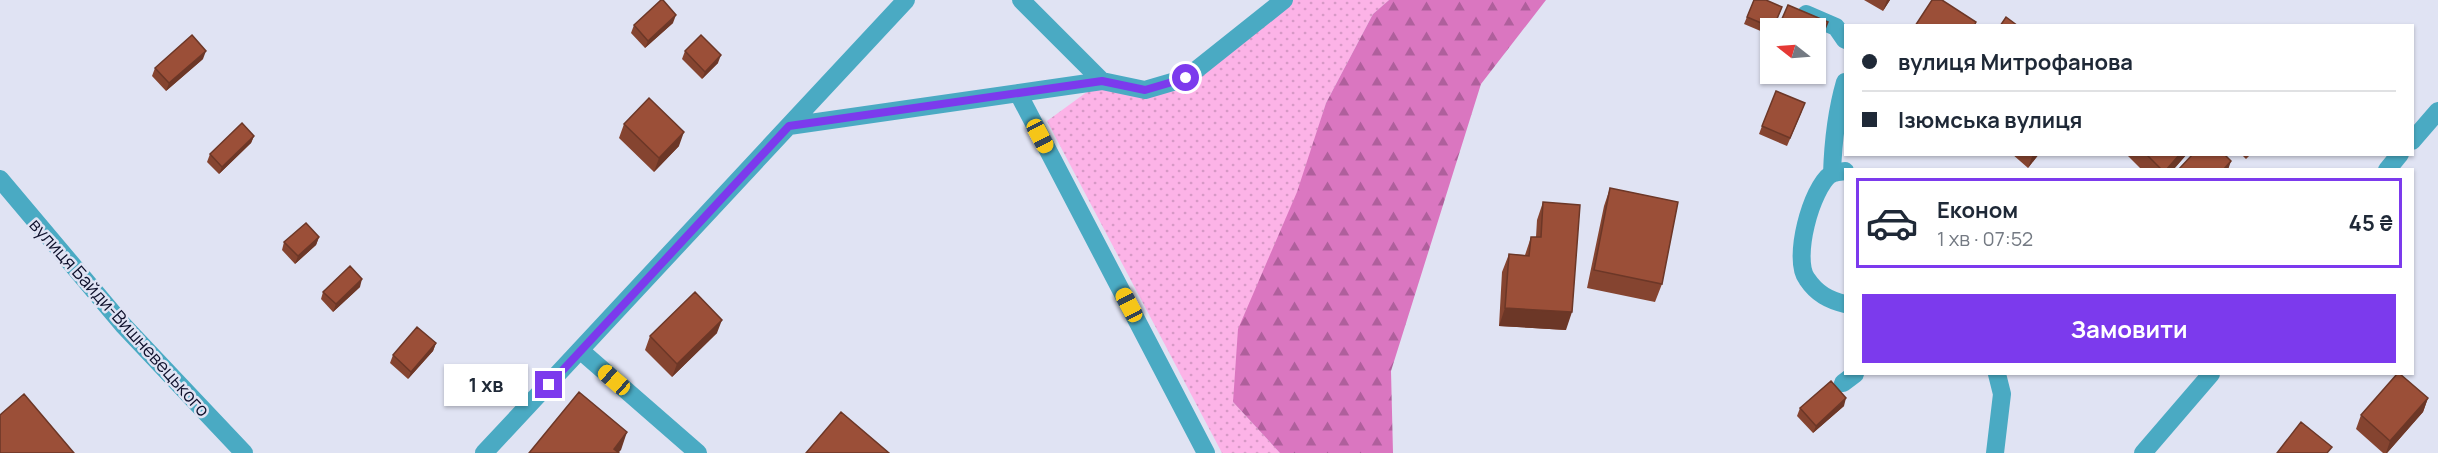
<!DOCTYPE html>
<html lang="uk">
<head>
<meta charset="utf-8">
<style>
  :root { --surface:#fff; --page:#f2f2f3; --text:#1f2937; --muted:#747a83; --line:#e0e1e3; --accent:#7c3aed }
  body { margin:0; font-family:Manrope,sans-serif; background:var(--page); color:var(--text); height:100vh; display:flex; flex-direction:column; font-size:22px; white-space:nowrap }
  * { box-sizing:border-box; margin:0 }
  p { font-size:20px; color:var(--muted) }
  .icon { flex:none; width:33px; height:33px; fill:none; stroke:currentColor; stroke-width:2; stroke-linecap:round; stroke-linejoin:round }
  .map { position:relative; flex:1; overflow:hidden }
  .details { position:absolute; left:1844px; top:168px; width:570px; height:207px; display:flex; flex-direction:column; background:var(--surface); border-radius:0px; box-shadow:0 2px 4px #0004 }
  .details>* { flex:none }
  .top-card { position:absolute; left:1844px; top:24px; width:570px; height:132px; border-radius:0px; box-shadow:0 2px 4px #0004; display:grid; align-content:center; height:132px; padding:0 18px; background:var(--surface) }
  .needle { width:39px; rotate:287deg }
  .buttons { position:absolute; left:1760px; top:18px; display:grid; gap:12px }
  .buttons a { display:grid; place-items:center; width:66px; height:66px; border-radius:0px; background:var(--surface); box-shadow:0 2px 4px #0004; font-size:30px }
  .end { position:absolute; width:27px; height:27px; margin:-14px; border:8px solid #7c3aed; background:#fff; box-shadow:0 0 0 3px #fff }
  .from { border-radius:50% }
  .bubble { position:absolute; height:42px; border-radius:0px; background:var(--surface); box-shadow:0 2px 4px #0004; font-size:20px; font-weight:700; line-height:42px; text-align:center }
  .car { position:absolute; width:18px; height:36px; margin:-18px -9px; border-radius:8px; box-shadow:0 0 4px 2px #0007; background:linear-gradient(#f5c518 24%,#345 0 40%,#f5c518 0 76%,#345 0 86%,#f5c518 0) }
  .top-card b { display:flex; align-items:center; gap:21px; height:57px; font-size:22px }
  .top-card b+b { border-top:2px solid var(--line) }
  .top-card i { width:15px; height:15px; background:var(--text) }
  ul { padding:10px 0 0; list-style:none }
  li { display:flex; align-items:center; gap:18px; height:90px; margin:0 12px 9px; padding:0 6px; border:3px solid transparent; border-radius:0px }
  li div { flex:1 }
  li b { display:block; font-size:22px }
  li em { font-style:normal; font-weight:700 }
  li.selected { border-color:var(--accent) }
  li>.icon { width:54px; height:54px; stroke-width:1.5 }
  .primary-button { display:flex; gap:12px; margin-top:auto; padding:12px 18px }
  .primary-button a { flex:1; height:69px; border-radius:0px; background:var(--accent); color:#fff; font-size:24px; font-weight:700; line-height:69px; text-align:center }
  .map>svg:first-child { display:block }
  .grass { fill:url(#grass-dots) }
  .forest { fill:url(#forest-firs) }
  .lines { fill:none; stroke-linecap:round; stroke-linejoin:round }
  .minor { stroke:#4aaac3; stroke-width:18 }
  .wall { fill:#854430 }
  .shaded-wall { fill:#6c3727 }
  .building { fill:#9b4f38; stroke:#6c3727; stroke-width:1.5 }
  .route { stroke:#7c3aed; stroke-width:8 }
  .labels { text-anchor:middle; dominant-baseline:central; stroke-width:5; stroke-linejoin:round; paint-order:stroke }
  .street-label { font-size:18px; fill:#0e102b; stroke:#e0e3f3 }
</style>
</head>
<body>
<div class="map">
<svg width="2438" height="453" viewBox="0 0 2438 453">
  <defs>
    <pattern id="grass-dots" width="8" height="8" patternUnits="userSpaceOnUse" patternTransform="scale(1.5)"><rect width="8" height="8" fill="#fcb3e7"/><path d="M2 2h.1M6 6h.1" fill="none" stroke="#d799c6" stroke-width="1.8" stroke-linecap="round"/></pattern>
    <pattern id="forest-firs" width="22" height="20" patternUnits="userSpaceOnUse" patternTransform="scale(1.5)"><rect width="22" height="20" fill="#da76c0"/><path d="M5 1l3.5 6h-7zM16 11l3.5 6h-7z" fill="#af5f9c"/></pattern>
  </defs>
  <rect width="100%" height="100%" fill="#e0e3f3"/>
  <!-- grass -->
  <path class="grass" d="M1284,0H1389L1373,14L1326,103L1233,402L1280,453H1222L1047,121L1102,81L1145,90L1186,78Z"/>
  <!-- forest -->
  <path class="forest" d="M1389,0H1546L1481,84L1391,371L1393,453H1280L1233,402L1238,329L1297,192L1326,103L1373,14Z"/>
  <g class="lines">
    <!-- minor -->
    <path class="minor" d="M1021,0L1102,81L1145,90L1186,78L1284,0
      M1806,14L1836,27L1845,40
      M1018,93L1206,453
      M789,126L1102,81
      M2412,141L2438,111
      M2387,170L2400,154
      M1845,171C1841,172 1835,172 1831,174C1811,188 1792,260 1807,279C1817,294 1829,300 1845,304
      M1832,174C1833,142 1836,113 1845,82
      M0,179L123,325L244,453
      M581,351L698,453
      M1843,383L1855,374
      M484,453L906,0
      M1995,453L2002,394L1997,374
      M2143,453L2211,374"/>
  </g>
  <!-- wall -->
  <path class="wall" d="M1754,0L1782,7L1774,28H1770V35L1744,24Z
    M1864,0H1890L1883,11Z
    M673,23L645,48L631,33L634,25Z
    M1770,47V63L1765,61Z
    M685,51L718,63L702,79L682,59Z
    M203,59L166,91L152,76L155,68Z
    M1793,74H1807L1805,79Z
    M1802,111L1787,146L1759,134L1762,126Z
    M624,124L679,146L654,172L619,138Z
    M254,136L251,143L219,174L207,162L210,154Z
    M2012,154H2039L2028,168Z
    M2126,154H2187L2173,170H2142Z
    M2241,154H2251L2246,159Z
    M1610,188L1662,284L1655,302L1587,288L1604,206Z
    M1543,202L1566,330L1499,326L1502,272L1509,254L1525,255L1531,237H1536L1537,220Z
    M319,237L316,245L295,264L282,250L284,242Z
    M360,287L333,312L321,299L323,292Z
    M717,333L672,377L645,350L650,336Z
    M436,343L433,351L408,379L390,363L393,355Z
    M2428,398L2423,412L2387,453H2383L2356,429L2361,415Z
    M1844,406L1813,433L1797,416L1800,408Z"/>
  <!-- shaded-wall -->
  <path class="shaded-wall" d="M1887,0H1890L1883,11Z
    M676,15L673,23L645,48L648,41Z
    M206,51L203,59L166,91L169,83Z
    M721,55L718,63L702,79L705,72Z
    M684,132L679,146L654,172L659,158Z
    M254,136L251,143L219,174L222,167Z
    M2033,154H2039L2028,168Z
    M2180,154H2187L2173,170H2166Z
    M2231,161L2228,170H2223Z
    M319,237L316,245L295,264L298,256Z
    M362,279L360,287L333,312L336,304Z
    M1505,308L1572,312L1566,330L1499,326Z
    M722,320L717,333L672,377L677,364Z
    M436,343L433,351L408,379L411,372Z
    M1846,398L1844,406L1813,433L1816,426Z
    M2428,398L2423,412L2387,453H2386L2390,441Z
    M627,432L621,450L618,453L614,449Z"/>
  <!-- building -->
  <path class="building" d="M661,0H663L676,15L648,41L634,25Z
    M1754,0H1766L1782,7L1773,28L1747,17Z
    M1932,0H1942L1976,22L1974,26H1915Z
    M1788,5L1828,22L1815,53V28H1778Z
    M2006,17L2018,26H2000Z
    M192,35L206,51L169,83L155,68Z
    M701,35L721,55L705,72L685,51Z
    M1776,91L1805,103L1790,138L1762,126Z
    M649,98L684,132L659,158L624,124Z
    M242,123L254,136L222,167L210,154Z
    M2146,154H2180L2166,170H2162Z
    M2193,154H2224L2231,161L2223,170H2178Z
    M1610,188L1678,202L1662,284L1594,270Z
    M1543,202L1580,205L1572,312L1505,308L1509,254L1529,256L1531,237H1541Z
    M306,223L319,237L298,256L284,242Z
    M350,266L362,279L336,304L323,292Z
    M695,292L722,320L677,364L650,336Z
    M417,327L436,343L411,372L393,355Z
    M2397,374H2400L2428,398L2390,441L2361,415Z
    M1831,381L1846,398L1816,426L1800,408Z
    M579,392L627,432L614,449L619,453H529Z
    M24,394L74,453H0V415Z
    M841,412L889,453H806Z
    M2301,422L2332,447L2327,453H2277Z"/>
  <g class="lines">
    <!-- route -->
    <path class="route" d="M549,385L789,126L1102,81L1145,90L1186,78"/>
  </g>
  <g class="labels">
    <!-- street labels -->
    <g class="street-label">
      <text transform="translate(120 317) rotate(48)">вулиця Байди-Вишневецького</text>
    </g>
  </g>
</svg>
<div class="buttons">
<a><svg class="needle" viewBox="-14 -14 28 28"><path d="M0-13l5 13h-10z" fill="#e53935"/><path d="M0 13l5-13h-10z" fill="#747a83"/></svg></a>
</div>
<i class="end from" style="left:1186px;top:78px"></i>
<i class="end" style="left:549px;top:385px"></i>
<div class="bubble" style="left:444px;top:364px;width:84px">1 хв</div>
<i class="car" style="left:1040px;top:136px;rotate:152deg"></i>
<i class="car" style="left:1129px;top:305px;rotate:332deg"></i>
<i class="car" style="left:614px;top:380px;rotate:311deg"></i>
<div class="top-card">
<b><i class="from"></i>вулиця Митрофанова</b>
<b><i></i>Ізюмська вулиця</b>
</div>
<section class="details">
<ul>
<li class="selected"><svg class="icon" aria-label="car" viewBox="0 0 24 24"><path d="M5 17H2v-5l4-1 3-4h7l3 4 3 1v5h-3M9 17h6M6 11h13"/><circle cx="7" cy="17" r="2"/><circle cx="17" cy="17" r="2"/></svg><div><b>Економ</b><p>1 хв · 07:52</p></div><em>45 ₴</em></li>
</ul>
<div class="primary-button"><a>Замовити</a></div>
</section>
</div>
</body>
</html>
